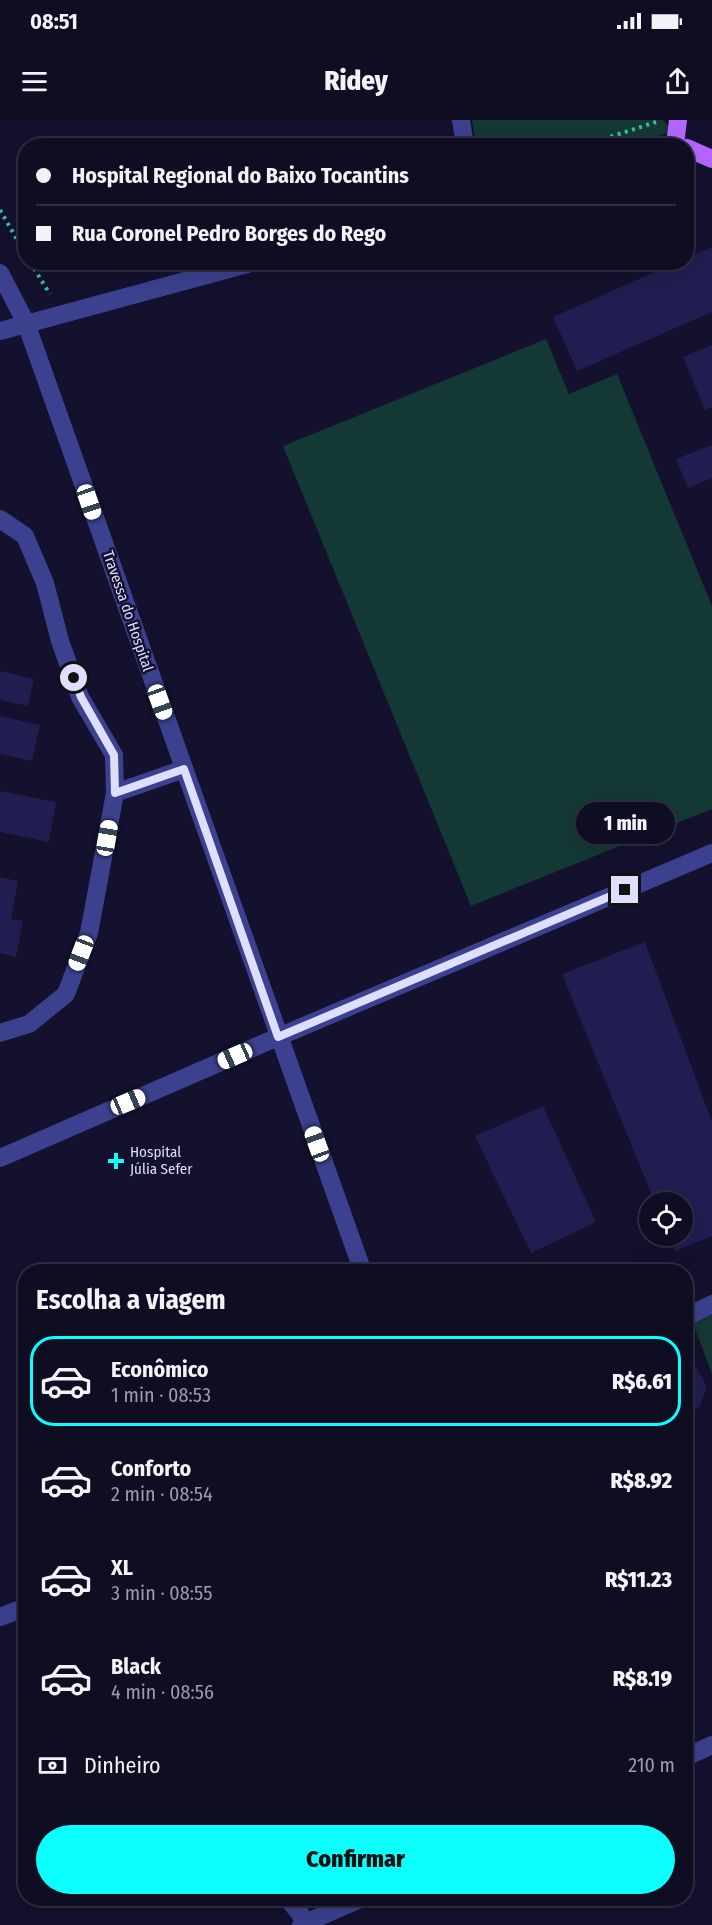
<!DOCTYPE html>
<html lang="pt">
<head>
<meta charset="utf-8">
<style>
  :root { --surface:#0e0d22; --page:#17162a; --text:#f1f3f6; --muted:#9b9ca5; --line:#2e2d40; --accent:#0afffd }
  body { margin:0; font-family:"Fira Sans Condensed",sans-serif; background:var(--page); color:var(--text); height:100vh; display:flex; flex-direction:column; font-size:22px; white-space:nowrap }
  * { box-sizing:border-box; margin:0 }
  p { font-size:20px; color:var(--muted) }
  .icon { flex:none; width:33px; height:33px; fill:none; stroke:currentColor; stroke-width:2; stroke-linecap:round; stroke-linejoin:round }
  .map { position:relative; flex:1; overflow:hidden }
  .side { position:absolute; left:18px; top:1144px; width:675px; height:642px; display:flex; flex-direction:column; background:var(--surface); border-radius:24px; box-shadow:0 6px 24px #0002,0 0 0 2px var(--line) }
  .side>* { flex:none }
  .hud { position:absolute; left:18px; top:18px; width:676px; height:132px; border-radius:24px; box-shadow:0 6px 24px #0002,0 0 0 2px var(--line); display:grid; align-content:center; height:132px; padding:0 18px; background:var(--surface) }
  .fabs { position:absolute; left:639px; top:1072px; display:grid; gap:12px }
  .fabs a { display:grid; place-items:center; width:54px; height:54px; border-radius:50%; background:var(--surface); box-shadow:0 6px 24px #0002,0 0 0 2px var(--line); font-size:30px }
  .end { position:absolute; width:27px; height:27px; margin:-14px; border:8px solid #dedeff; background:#111; box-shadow:0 0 0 3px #111 }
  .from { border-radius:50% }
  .bubble { position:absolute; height:42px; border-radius:21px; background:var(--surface); box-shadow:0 6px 24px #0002,0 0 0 2px var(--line); font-size:20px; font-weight:800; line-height:42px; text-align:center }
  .car { position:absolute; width:18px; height:36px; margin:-18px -9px; border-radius:8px; box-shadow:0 0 4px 2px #0007; background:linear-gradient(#fff 24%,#345 0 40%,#fff 0 76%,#345 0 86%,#fff 0) }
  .hud b { display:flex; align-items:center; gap:21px; height:57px; font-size:22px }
  .hud b+b { border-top:2px solid var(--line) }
  .hud i { width:15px; height:15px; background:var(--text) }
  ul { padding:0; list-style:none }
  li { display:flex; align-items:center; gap:18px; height:90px; margin:0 12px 9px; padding:0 6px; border:3px solid transparent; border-radius:24px }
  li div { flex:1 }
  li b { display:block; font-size:22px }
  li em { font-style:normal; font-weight:800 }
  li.active { border-color:var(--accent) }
  li>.icon { width:54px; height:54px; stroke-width:1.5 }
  h2 { padding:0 18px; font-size:27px; line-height:72px }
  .pay { display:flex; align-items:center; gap:15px; height:66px; padding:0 18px; font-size:22px }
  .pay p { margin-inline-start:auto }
  .button { display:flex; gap:12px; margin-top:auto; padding:12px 18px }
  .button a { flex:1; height:69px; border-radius:36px; background:var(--accent); color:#111; font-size:24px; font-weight:800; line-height:69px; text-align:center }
  .status { display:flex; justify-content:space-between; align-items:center; height:42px; padding:0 30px; background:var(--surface); direction:ltr }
  .status svg { height:16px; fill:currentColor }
  header { display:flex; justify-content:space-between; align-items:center; height:78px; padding:0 18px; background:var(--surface); font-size:27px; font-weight:800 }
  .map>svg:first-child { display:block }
  .green { fill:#143833 }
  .building { fill:#211d50 }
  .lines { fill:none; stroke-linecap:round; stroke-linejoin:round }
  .path { stroke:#2ec4aa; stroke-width:4; stroke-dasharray:3 4.5; stroke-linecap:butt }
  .minor { stroke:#3b418e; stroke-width:18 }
  .major { stroke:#b565ff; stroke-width:18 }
  .route { stroke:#dedeff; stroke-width:8 }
  .poi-dot { fill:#0afffd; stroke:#13112e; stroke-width:2 }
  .labels { text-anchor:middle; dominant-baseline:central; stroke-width:5; stroke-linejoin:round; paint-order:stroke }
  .street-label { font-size:15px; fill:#dedeff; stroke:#13112e }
  .poi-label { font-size:15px; fill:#dedeff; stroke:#13112e; text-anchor:start }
</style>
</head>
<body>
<div class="status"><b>08:51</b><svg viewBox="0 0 49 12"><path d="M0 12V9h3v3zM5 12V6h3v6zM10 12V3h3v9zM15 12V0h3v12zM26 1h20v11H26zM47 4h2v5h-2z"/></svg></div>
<header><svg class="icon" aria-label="menu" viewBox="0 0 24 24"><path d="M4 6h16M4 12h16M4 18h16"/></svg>Ridey<svg class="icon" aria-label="share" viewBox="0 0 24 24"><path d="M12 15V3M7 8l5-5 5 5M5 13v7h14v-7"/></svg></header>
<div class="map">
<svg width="712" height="1805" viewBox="0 0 712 1805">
  <rect width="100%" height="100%" fill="#13112e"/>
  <!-- green -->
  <path class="green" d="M472,0H663L673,12L626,25H476Z
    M546,219L569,274L617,254L712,486V689L471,786L283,326Z
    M712,1192V1254L692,1201Z"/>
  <!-- building -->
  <path class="building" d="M712,127V192L577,251L553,197L677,142H687V138Z
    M712,225V287L705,290L683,237Z
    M712,325V358L688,368L676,339Z
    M0,551L34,559L28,586L0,580Z
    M0,596L40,605L32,641L0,634Z
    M0,671L56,682L49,722L0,712Z
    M0,757L18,761L11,799L23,801L16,837L0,833Z
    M645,822L712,1002V1116L675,1131L668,1116H682V1083H655L562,854Z
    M543,986L596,1102L531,1133L475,1016Z
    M686,1245L697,1248L707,1267L699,1288L686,1294Z"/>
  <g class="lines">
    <!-- path -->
    <path class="path" d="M582,26L656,2
      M0,90L26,135
      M30,142L50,174"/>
    <!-- minor -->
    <path class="minor" d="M461,0L465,26
      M0,153L26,203L363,1152
      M0,211L255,142
      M0,399L25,416L45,463L60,521L80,577L114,635L115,673L184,649
      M0,913L29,904L66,874L89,813L115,673
      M0,1038L278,917L712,733
      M686,1197L712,1184
      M0,1497L26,1487
      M686,1637L712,1625
      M288,1779L309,1805
      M301,1805L360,1779"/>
    <!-- major -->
    <path class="major" d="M677,26L675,25L678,0
      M687,28L712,39"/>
  </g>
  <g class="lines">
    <!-- route -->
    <path class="route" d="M74,558L81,577L114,635L115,673L184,649L278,917L625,770"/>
  </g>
  <!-- markers -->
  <path class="poi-dot" d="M113 1032h6v6h6v6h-6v6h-6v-6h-6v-6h6z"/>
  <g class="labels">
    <!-- street labels -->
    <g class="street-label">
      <text transform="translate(128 491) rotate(71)">Travessa do Hospital</text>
    </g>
    <!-- poi labels -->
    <g class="poi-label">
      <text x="130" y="1032">Hospital<tspan x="130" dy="17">Júlia Sefer</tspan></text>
    </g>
  </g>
</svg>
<div class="fabs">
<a><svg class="icon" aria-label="locate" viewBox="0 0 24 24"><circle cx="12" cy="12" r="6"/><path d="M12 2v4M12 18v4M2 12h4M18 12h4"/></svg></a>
</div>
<i class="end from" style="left:74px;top:558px"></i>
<i class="end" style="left:625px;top:770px"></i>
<div class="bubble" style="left:576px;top:682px;width:99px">1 min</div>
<i class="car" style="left:89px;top:382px;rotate:161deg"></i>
<i class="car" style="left:160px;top:582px;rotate:160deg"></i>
<i class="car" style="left:107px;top:718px;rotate:10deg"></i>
<i class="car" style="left:81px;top:833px;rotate:201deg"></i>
<i class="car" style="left:235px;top:936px;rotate:246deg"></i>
<i class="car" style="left:128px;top:982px;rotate:67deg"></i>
<i class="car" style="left:317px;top:1024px;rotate:340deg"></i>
<div class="hud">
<b><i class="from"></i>Hospital Regional do Baixo Tocantins</b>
<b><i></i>Rua Coronel Pedro Borges do Rego</b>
</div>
<section class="side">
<h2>Escolha a viagem</h2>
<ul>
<li class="active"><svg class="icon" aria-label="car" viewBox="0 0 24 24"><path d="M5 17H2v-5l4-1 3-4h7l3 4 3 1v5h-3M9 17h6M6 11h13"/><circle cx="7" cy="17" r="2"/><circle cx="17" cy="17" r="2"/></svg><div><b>Econômico</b><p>1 min · 08:53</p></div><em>R$6.61</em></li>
<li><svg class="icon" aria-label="car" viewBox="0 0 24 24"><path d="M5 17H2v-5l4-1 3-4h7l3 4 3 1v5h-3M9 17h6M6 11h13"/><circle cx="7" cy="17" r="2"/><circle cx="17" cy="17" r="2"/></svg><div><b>Conforto</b><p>2 min · 08:54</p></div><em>R$8.92</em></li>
<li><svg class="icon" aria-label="car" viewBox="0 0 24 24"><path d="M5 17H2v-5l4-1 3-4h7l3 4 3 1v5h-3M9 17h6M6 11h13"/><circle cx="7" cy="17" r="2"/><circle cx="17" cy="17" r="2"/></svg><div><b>XL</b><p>3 min · 08:55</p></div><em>R$11.23</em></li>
<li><svg class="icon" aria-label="car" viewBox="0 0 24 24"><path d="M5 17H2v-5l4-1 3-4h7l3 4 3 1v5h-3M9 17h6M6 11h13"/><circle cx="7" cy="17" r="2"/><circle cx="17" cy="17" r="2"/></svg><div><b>Black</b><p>4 min · 08:56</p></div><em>R$8.19</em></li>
</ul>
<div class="pay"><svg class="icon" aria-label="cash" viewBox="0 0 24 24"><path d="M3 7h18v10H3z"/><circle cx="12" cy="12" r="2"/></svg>Dinheiro<p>210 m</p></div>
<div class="button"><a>Confirmar</a></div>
</section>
</div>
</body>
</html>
